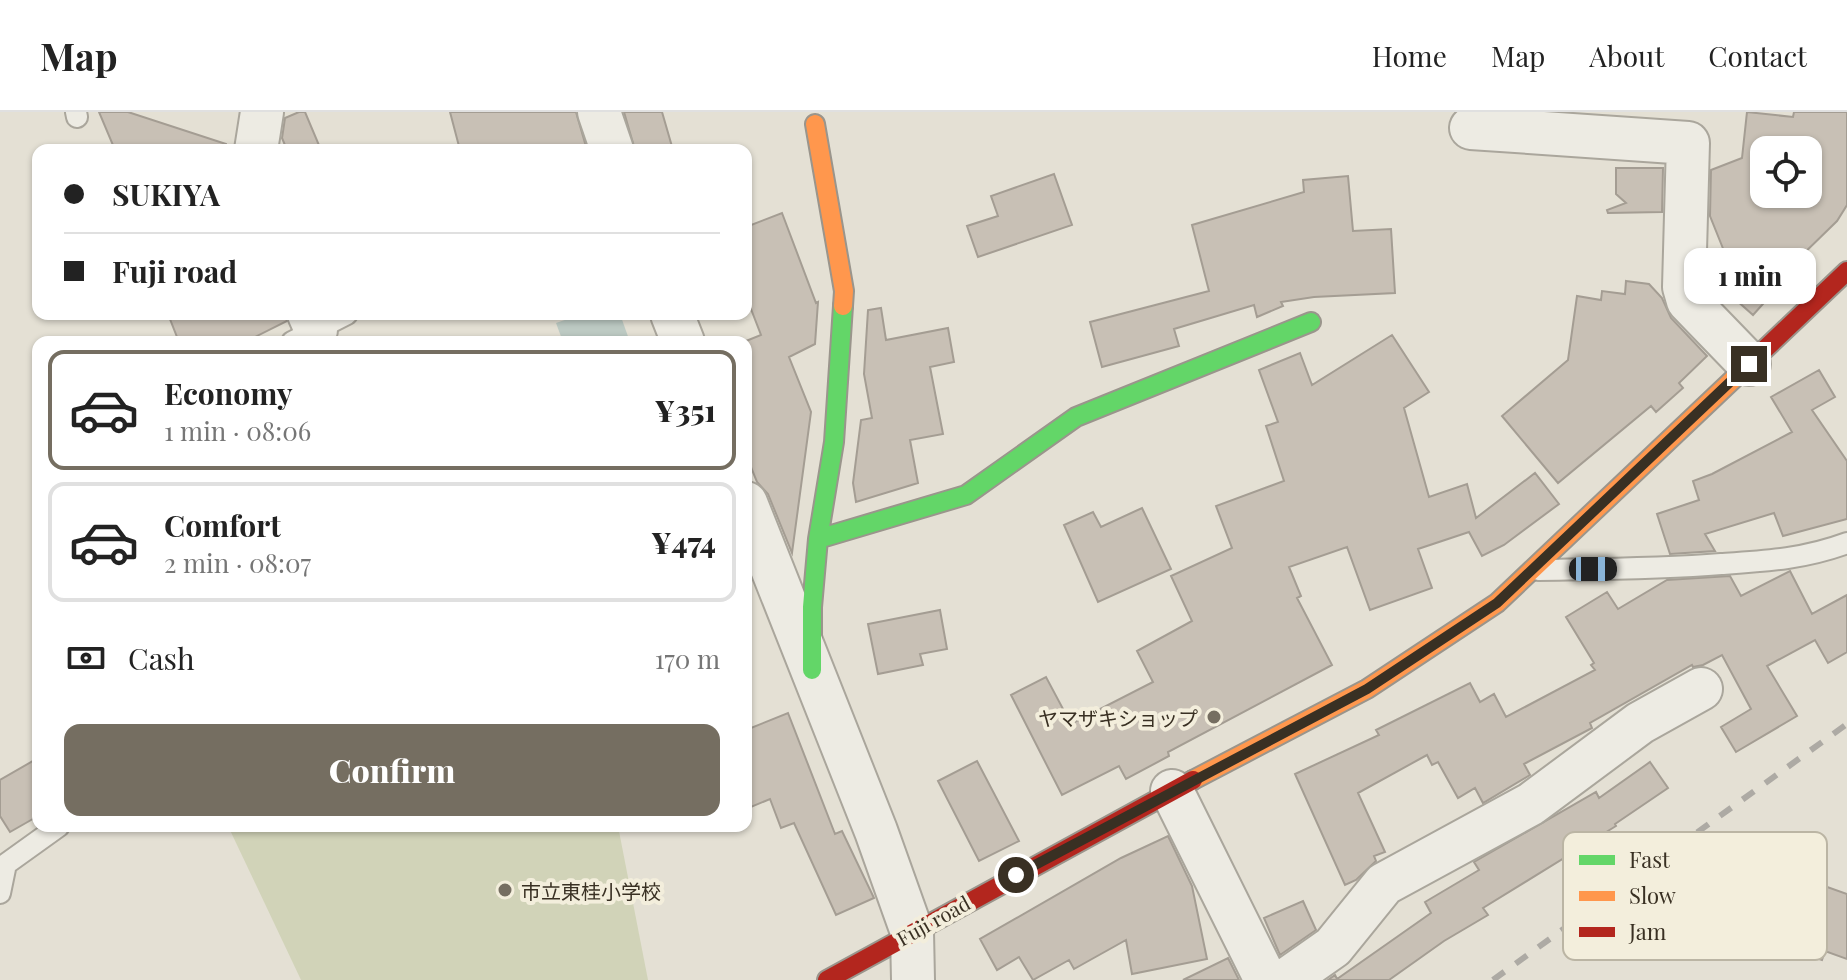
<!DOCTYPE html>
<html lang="en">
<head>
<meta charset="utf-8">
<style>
  :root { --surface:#fff; --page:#f2f2f2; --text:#222; --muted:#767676; --line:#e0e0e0; --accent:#756e61 }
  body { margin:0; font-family:"Playfair Display","Noto Sans JP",serif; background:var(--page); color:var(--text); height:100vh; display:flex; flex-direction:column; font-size:30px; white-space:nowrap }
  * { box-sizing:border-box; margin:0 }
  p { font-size:26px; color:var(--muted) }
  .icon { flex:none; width:44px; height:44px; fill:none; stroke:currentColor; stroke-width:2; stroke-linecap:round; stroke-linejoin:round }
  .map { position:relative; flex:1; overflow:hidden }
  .side { position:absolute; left:32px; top:224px; width:720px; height:496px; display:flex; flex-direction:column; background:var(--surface); border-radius:16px; box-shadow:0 2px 6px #0004 }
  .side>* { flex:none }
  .hud { position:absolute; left:32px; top:32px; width:720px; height:176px; border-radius:16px; box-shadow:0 2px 6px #0004; display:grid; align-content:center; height:176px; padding:0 32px; background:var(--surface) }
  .fabs { position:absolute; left:1750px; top:24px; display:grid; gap:16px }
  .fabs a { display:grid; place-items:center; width:72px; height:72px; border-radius:16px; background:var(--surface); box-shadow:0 2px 6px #0004; font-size:40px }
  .end { position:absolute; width:36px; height:36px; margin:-18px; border:10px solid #393023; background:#fff; box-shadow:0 0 0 4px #fff }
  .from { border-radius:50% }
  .bubble { position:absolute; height:56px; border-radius:16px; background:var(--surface); box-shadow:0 2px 6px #0004; font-size:26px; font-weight:800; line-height:56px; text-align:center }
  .car { position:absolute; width:24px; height:48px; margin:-24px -12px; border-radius:10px; box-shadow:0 0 6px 2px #0007; background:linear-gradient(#222 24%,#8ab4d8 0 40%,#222 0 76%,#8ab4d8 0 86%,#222 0) }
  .hud b { display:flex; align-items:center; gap:28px; height:76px; font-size:30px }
  .hud b+b { border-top:2px solid var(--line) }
  .hud i { width:20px; height:20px; background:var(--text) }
  ul { padding:14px 0 0; list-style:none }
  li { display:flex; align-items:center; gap:24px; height:120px; margin:0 16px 12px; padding:0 16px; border:4px solid var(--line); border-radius:16px }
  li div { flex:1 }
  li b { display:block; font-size:30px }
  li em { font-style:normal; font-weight:800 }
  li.selected { border-color:var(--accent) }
  li>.icon { width:72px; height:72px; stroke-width:1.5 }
  .pay { display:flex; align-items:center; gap:20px; height:88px; padding:0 32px; font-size:30px }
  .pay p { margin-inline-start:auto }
  .action { display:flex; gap:16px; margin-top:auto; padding:16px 32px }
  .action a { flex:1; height:92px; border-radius:16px; background:var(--accent); color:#fff; font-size:32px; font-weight:800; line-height:92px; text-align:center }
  header { display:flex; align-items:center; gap:48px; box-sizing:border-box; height:112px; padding:0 40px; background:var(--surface); border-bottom:2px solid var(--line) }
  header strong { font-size:38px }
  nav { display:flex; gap:44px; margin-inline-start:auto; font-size:28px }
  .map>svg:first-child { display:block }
  .green { fill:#d1d3b8 }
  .water { fill:#bdcac3 }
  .building { fill:#c8c0b5; stroke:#a49d93; stroke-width:2; fill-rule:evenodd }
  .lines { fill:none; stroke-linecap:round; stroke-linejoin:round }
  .lane-casing { stroke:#aaa69c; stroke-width:24 }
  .street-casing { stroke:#aaa69c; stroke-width:46 }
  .fast-casing { stroke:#9a958c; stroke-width:22 }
  .slow-casing { stroke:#9a958c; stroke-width:22 }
  .jam-casing { stroke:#9a958c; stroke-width:22 }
  .lane { stroke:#edebe3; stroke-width:20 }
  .street { stroke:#edebe3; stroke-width:42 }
  .fast { stroke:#63d668; stroke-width:18 }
  .slow { stroke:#ff974d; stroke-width:18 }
  .jam { stroke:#b3261e; stroke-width:18 }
  .rail { stroke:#adaaa4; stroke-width:6; stroke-dasharray:14 14; stroke-linecap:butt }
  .route { stroke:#393023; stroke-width:10 }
  .poi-dot { fill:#756e61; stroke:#f3eedc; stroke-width:3 }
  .labels { text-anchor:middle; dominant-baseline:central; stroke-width:8; stroke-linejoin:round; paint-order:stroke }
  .poi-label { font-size:20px; fill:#393023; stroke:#f3eedc; text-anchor:end }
  .street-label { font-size:20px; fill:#393023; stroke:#f3eedc }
  .key { fill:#f3eedc; stroke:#bbb5a4; stroke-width:2 }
  .key-label { font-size:22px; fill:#393023 }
</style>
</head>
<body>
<header>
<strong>Map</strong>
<nav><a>Home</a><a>Map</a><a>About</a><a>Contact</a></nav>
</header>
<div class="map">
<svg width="1847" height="868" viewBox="0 0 1847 868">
  <rect width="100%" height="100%" fill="#e4e0d4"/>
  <!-- green -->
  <path class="green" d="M228,714H618L648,868H301Z"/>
  <!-- water -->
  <path class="water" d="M582,202H620L630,230H563L556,211Z"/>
  <!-- building -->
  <path class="building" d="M99,0H128L226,32V38H115Z
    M299,0H305L321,38H287L282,26L285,6Z
    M450,0H576L587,38H460Z
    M624,0H662L673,38H635Z
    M1747,0L1793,5L1794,0H1847V93L1837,109L1794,151L1797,154L1753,203L1708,163L1709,156L1724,139L1710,104L1711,58L1742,46ZM1764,38H1808V82H1764Z
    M1616,56H1663L1662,100L1608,101L1607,98L1626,91L1616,82Z
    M1054,62L1072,113L978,145L967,114L998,104L991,84Z
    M1348,64L1353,119L1391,117L1395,181L1314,185L1281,190L1283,194L1257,205L1254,193L1174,217L1179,234L1102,255L1090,210L1209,179L1192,113L1304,80L1303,68Z
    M782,101L816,191L818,190L815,232L789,245L811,300L792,441L768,382L757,370L746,343V229L761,223L746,184V115Z
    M1626,169L1649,172L1662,186L1671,206L1707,244L1679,271L1683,276L1656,300L1651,294L1558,371L1502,304L1568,248L1577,184L1601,188L1602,179L1625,182Z
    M881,196L886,228L948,216L954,250L930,255L943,322L910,328L918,371L856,390L853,371L861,308L872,306L864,262L868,198Z
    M168,202H285L287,209L245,230H179Z
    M1392,223L1429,280L1404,296L1429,385L1467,372L1476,406L1535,361L1559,392L1504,433L1482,444L1469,420L1418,437L1432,476L1370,498L1347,435L1289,455L1301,484L1297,486L1332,553L1168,640L1169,644L1126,667L1119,654L1062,683L1011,583L1046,565L1071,612L1153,570L1137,539L1192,509L1171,464L1232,436L1216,394L1284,369L1266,314L1278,310L1259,258L1300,241L1312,273Z
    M1819,258L1835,285L1812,298L1847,349V407L1783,424L1774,401L1705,422L1715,439L1670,442L1657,402L1699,388L1693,369L1712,362L1792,320L1771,285Z
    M1142,396L1171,457L1098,490L1064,413L1093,400L1101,415Z
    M1790,459L1812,502L1847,483V540L1828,551L1815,528L1767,554L1797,604L1736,640L1721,615L1751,597L1722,543L1703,553L1693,555L1692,553L1590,611L1592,616L1524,652L1530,663L1483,691L1475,676L1458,686L1438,650L1432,653L1427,643L1358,681L1385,740L1374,744L1376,749L1356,768L1345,773L1295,662L1379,623L1376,618L1470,571L1480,590L1494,582L1506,605L1595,558L1591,553L1594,551L1566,505L1607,480L1618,497L1667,468L1730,464L1741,484Z
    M940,498L947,537L920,542L923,553L878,562L868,512Z
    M788,601L835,722L842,719L874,786L836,803L794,711L781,716L770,687L746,697V618Z
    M38,646V704L10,720L0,704V668Z
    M977,649L1019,729L979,749L938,669Z
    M1650,650L1668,676L1615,712L1616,714L1483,796L1488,803L1444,829L1389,868H1328L1335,863L1337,867L1431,801L1425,790L1479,758L1474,750L1596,680L1599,686Z
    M1168,724L1192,774L1207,847L1132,862L1126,828L1074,857L1069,848L1033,868L1019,845L997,858L980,827L1121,746Z
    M1816,771L1847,782V847L1825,839L1822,848L1792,838Z
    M1303,789L1316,818L1280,843L1264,806Z
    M1228,846L1239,868H1183Z"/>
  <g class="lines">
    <defs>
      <path id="lane" d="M76,0L77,5
        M292,230L347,202
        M1538,458C1599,457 1660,457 1721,452C1766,449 1804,447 1847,431
        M0,781L6,752L59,714"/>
      <path id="street" d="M599,0L612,38
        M1471,16L1688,31L1684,175L1688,189L1749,252
        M256,38L262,0
        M309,202L316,218
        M672,202L683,230
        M746,391L876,719L912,820L913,868
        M1172,679L1266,868
        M1286,868L1333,835L1384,772L1531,692L1640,611L1701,577"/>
      <path id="fast" d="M818,427L966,383L1076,305L1311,210
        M812,558V495L818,427L834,330L843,194"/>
      <path id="slow" d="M815,12L844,179L843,194
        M1193,668L1367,577L1497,491L1744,257"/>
      <path id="jam" d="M1744,257L1847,159
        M827,868L1193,668"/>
    </defs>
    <!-- lane casing -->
    <use href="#lane" class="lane-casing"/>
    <!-- street casing -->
    <use href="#street" class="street-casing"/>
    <!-- fast casing -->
    <use href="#fast" class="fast-casing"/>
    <!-- slow casing -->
    <use href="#slow" class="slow-casing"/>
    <!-- jam casing -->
    <use href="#jam" class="jam-casing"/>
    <!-- lane -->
    <use href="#lane" class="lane"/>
    <!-- street -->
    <use href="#street" class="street"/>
    <!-- fast -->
    <use href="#fast" class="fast"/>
    <!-- slow -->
    <use href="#slow" class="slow"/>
    <!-- jam -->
    <use href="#jam" class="jam"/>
    <!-- rail -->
    <path class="rail" d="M1493,868L1847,612"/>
  </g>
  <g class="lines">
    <!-- route -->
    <path class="route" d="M1016,763L1367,577L1497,491L1749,252"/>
  </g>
  <!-- markers -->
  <g class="poi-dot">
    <circle cx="1214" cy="605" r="8"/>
    <circle cx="505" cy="778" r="8"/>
  </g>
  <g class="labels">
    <!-- poi labels -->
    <g class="poi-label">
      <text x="1198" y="605">ヤマザキショップ</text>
      <text x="521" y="778" text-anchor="start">市立東桂小学校</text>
    </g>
    <!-- street labels -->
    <g class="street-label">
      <text transform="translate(933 808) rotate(-29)">Fuji road</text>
    </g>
  </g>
  <!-- legend -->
  <rect x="1563" y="720" width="264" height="128" rx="12" class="key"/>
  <rect x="1579" y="743" width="36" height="10" fill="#63d668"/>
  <rect x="1579" y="779" width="36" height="10" fill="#ff974d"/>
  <rect x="1579" y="815" width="36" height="10" fill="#b3261e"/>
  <g class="key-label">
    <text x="1629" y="756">Fast</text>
    <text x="1629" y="792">Slow</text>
    <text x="1629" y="828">Jam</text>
  </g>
</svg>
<div class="fabs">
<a><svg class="icon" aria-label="locate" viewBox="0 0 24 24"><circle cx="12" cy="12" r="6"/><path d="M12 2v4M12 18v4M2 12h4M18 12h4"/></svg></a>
</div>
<i class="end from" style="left:1016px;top:763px"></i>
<i class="end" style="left:1749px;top:252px"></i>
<div class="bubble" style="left:1684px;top:136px;width:132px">1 min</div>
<i class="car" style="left:1593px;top:457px;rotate:90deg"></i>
<div class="hud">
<b><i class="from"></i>SUKIYA</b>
<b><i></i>Fuji road</b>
</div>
<section class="side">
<ul>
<li class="selected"><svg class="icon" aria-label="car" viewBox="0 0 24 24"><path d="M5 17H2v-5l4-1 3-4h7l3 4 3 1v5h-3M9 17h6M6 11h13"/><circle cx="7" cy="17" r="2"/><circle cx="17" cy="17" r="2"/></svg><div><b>Economy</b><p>1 min · 08:06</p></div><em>¥351</em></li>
<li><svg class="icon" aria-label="car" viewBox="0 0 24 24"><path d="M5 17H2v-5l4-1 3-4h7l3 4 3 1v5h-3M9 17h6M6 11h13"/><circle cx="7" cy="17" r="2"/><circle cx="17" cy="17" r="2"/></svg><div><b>Comfort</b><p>2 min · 08:07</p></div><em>¥474</em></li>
</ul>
<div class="pay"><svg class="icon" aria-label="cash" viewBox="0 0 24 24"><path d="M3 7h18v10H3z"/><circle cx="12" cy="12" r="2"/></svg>Cash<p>170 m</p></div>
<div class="action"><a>Confirm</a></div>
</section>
</div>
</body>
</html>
